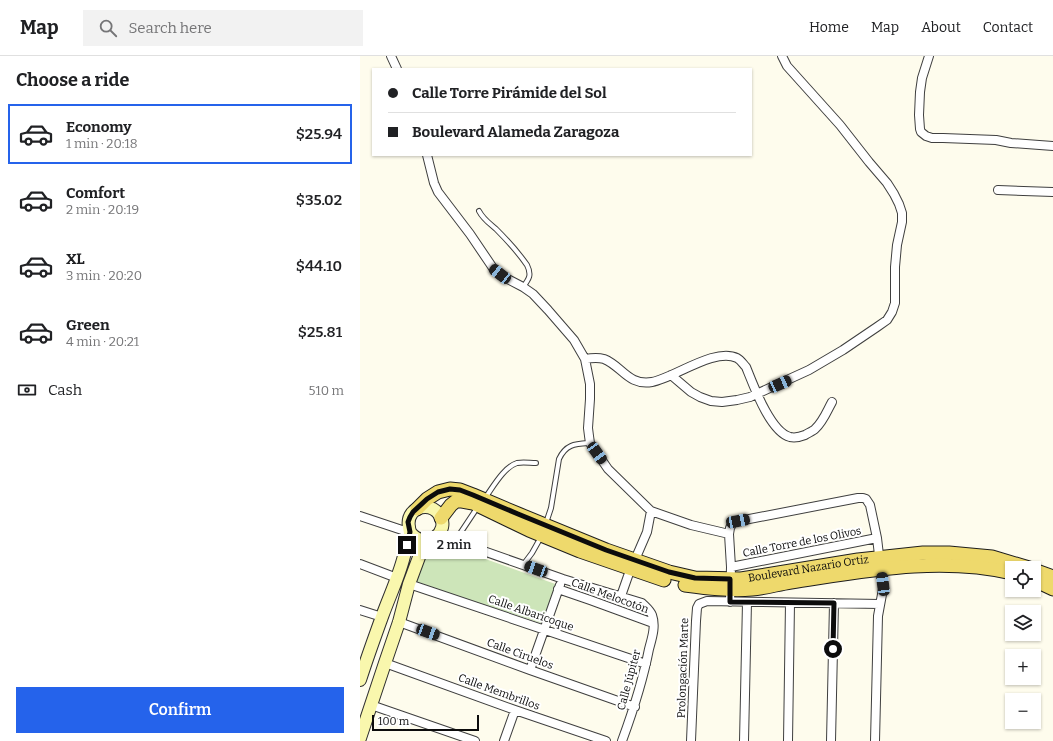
<!DOCTYPE html>
<html lang="en">
<head>
<meta charset="utf-8">
<style>
  :root { --surface:#fff; --page:#f2f2f2; --text:#202124; --muted:#757577; --line:#e0e0e0; --accent:#2563eb }
  body { margin:0; font-family:Bitter,serif; background:var(--page); color:var(--text); height:100vh; display:flex; flex-direction:column; font-size:15px; white-space:nowrap }
  * { box-sizing:border-box; margin:0 }
  p { font-size:13px; color:var(--muted) }
  .icon { flex:none; width:22px; height:22px; fill:none; stroke:currentColor; stroke-width:2; stroke-linecap:round; stroke-linejoin:round }
  .map { position:relative; flex:1; overflow:hidden }
  .side { display:flex; flex-direction:column; background:var(--surface); width:360px }
  .side>* { flex:none }
  .guide { position:absolute; left:12px; top:12px; width:380px; height:88px; border-radius:0px; box-shadow:0 1px 3px #0004; display:grid; align-content:center; height:88px; padding:0 16px; background:var(--surface) }
  .fabs { position:absolute; left:645px; top:505px; display:grid; gap:8px }
  .fabs a { display:grid; place-items:center; width:36px; height:36px; border-radius:0px; background:var(--surface); box-shadow:0 1px 3px #0004; font-size:20px }
  .scale { position:absolute; left:12px; bottom:10px; width:107px; box-sizing:border-box; padding-left:4px; border:2px solid #0c0c0c; border-top:0; font-size:11px; line-height:14px; white-space:nowrap; color:#0c0c0c; -webkit-text-stroke:3px #fff; paint-order:stroke }
  .end { position:absolute; width:18px; height:18px; margin:-9px; border:5px solid #0c0c0c; background:#fff; box-shadow:0 0 0 2px #fff }
  .from { border-radius:50% }
  .bubble { position:absolute; height:28px; border-radius:0px; background:var(--surface); box-shadow:0 1px 3px #0004; font-size:13px; font-weight:600; line-height:28px; text-align:center }
  .car { position:absolute; width:12px; height:24px; margin:-12px -6px; border-radius:5px; box-shadow:0 0 3px 1px #0007; background:linear-gradient(#222 24%,#8ab4d8 0 40%,#222 0 76%,#8ab4d8 0 86%,#222 0) }
  .guide b { display:flex; align-items:center; gap:14px; height:38px; font-size:15px }
  .guide b+b { border-top:1px solid var(--line) }
  .guide i { width:10px; height:10px; background:var(--text) }
  ul { padding:0; list-style:none }
  li { display:flex; align-items:center; gap:12px; height:60px; margin:0 8px 6px; padding:0 8px; border:2px solid transparent; border-radius:0px }
  li div { flex:1 }
  li b { display:block; font-size:15px }
  li em { font-style:normal; font-weight:600 }
  li.on { border-color:var(--accent) }
  li>.icon { width:36px; height:36px; stroke-width:1.5 }
  h2 { padding:0 16px; font-size:18px; line-height:48px }
  .pay { display:flex; align-items:center; gap:10px; height:44px; padding:0 16px; font-size:15px }
  .pay p { margin-inline-start:auto }
  .action { display:flex; gap:8px; margin-top:auto; padding:8px 16px }
  .action a { flex:1; height:46px; border-radius:0px; background:var(--accent); color:#fff; font-size:16px; font-weight:600; line-height:46px; text-align:center }
  header { display:flex; align-items:center; gap:24px; box-sizing:border-box; height:56px; padding:0 20px; background:var(--surface); border-bottom:1px solid var(--line) }
  header strong { font-size:19px }
  nav { display:flex; gap:22px; margin-inline-start:auto; font-size:14px }
  .search { width:280px; height:36px; background:var(--page); display:flex; align-items:center; gap:10px; box-sizing:border-box; padding:0 14px; border-radius:0px; color:var(--muted); font-size:15px }
  main { display:flex; flex:1; min-height:0 }
  .map>svg:first-child { display:block }
  .green { fill:#cde5b9 }
  .lines { fill:none; stroke-linecap:round; stroke-linejoin:round }
  .lane-casing { stroke:#3f3f3f; stroke-width:6 }
  .street-casing { stroke:#3f3f3f; stroke-width:10 }
  .secondary-casing { stroke:#2e2e2e; stroke-width:14 }
  .primary-casing { stroke:#1d1d1d; stroke-width:15 }
  .lane { stroke:#fff; stroke-width:4 }
  .street { stroke:#fff; stroke-width:8 }
  .secondary { stroke:#f9f7ad; stroke-width:12 }
  .primary { stroke:#eed96c; stroke-width:13 }
  .route { stroke:#0c0c0c; stroke-width:5 }
  .labels { text-anchor:middle; dominant-baseline:central; stroke-width:4; stroke-linejoin:round; paint-order:stroke }
  .street-label { font-size:11px; fill:#0c0c0c; stroke:#fff }
</style>
</head>
<body>
<header>
<strong>Map</strong>
<div class="search"><svg class="icon" aria-label="search" viewBox="0 0 24 24"><circle cx="10" cy="10" r="6"/><path d="M15 15l6 6"/></svg>Search here</div>
<nav><a>Home</a><a>Map</a><a>About</a><a>Contact</a></nav>
</header>
<main>
<section class="side">
<h2>Choose a ride</h2>
<ul>
<li class="on"><svg class="icon" aria-label="car" viewBox="0 0 24 24"><path d="M5 17H2v-5l4-1 3-4h7l3 4 3 1v5h-3M9 17h6M6 11h13"/><circle cx="7" cy="17" r="2"/><circle cx="17" cy="17" r="2"/></svg><div><b>Economy</b><p>1 min · 20:18</p></div><em>$25.94</em></li>
<li><svg class="icon" aria-label="car" viewBox="0 0 24 24"><path d="M5 17H2v-5l4-1 3-4h7l3 4 3 1v5h-3M9 17h6M6 11h13"/><circle cx="7" cy="17" r="2"/><circle cx="17" cy="17" r="2"/></svg><div><b>Comfort</b><p>2 min · 20:19</p></div><em>$35.02</em></li>
<li><svg class="icon" aria-label="car" viewBox="0 0 24 24"><path d="M5 17H2v-5l4-1 3-4h7l3 4 3 1v5h-3M9 17h6M6 11h13"/><circle cx="7" cy="17" r="2"/><circle cx="17" cy="17" r="2"/></svg><div><b>XL</b><p>3 min · 20:20</p></div><em>$44.10</em></li>
<li><svg class="icon" aria-label="car" viewBox="0 0 24 24"><path d="M5 17H2v-5l4-1 3-4h7l3 4 3 1v5h-3M9 17h6M6 11h13"/><circle cx="7" cy="17" r="2"/><circle cx="17" cy="17" r="2"/></svg><div><b>Green</b><p>4 min · 20:21</p></div><em>$25.81</em></li>
</ul>
<div class="pay"><svg class="icon" aria-label="cash" viewBox="0 0 24 24"><path d="M3 7h18v10H3z"/><circle cx="12" cy="12" r="2"/></svg>Cash<p>510 m</p></div>
<div class="action"><a>Confirm</a></div>
</section>
<div class="map">
<svg width="693" height="685" viewBox="0 0 693 685">
  <rect width="100%" height="100%" fill="#fefced"/>
  <!-- green -->
  <path class="green" d="M75,485L198,529L181,567L55,526L66,490Z"/>
  <g class="lines">
    <defs>
      <path id="lane" d="M119,155C123,163 129,167 136,173C147,184 158,196 167,209C172,219 169,223 163,231
        M125,442C133,431 144,411 157,407C163,406 170,407 176,407
        M186,467L191,452L199,403C206,388 215,388 230,387
        M95,485L117,452
        M163,509L172,497L181,481"/>
      <path id="street" d="M31,0L37,13
        M569,0L562,22L560,36L559,59L560,73L561,76L566,80L572,82H583L636,84L651,87L693,90
        M67,99L74,127L78,136L110,178L133,212L140,219L163,231L173,238L188,254L214,284L225,303L230,328V343L228,372L229,380L230,387L248,413L291,455L331,469L369,478
        M638,134L693,136
        M225,303C231,302 237,301 244,303C262,310 268,330 292,326C314,322 355,291 377,302C381,304 383,308 386,311C393,328 410,376 430,381C435,382 440,381 445,379C448,377 453,375 455,373C463,366 467,355 472,346
        M311,319L331,336L340,341L351,345L362,346L377,344L390,341L449,314L483,294L517,271L527,264L532,256L535,247V211L537,189L542,166V157L539,148L534,138L527,127L509,106L480,69L427,10L422,0
        M0,460L42,474H46L49,472
        M78,479L203,523L282,547C286,551 290,554 292,559C296,570 292,582 289,593C283,624 273,655 262,685
        M0,508L37,522
        M371,511L517,482
        M49,528L286,608
        M198,533L230,544L293,567
        M261,540L268,520L287,476L291,455
        M370,546L371,511L369,478L370,472L372,468L374,466L498,442H503L506,443L510,449L517,482L523,533L518,560L515,685
        M0,554L22,561
        M39,566L170,614L275,651
        M25,607L155,654L246,685
        M170,614L200,529
        M11,649L115,685
        M144,685L155,654
        M331,685L336,565L337,552L339,548L347,545L520,548
        M384,685L387,546
        M428,685L430,547
        M471,685L474,547"/>
      <path id="secondary" d="M0,624C7,602 15,580 23,558C30,539 39,520 44,500C46,495 50,482 50,477C50,475 49,473 49,471C48,466 49,461 52,457C59,449 72,449 79,458C92,476 65,496 50,476
        M0,682L25,607L39,566L49,528L65,485"/>
      <g id="primary">
        <path id="s1" d="M57,453L67,443L78,436L90,433L100,434L113,439L158,458L246,494L309,516L335,522L381,523L498,504L563,497H589L632,501L669,512"/>
        <path d="M81,462L91,449L96,445H102L113,447L169,474L220,495L304,524"/>
        <path d="M674,514L693,521"/>
        <path d="M674,524L693,533"/>
        <path d="M325,529C347,532 370,535 392,533C405,532 418,528 431,526C505,515 578,500 652,517"/>
      </g>
    </defs>
    <!-- lane casing -->
    <use href="#lane" class="lane-casing"/>
    <!-- street casing -->
    <use href="#street" class="street-casing"/>
    <!-- secondary casing -->
    <use href="#secondary" class="secondary-casing"/>
    <!-- primary casing -->
    <use href="#primary" class="primary-casing"/>
    <!-- lane -->
    <use href="#lane" class="lane"/>
    <!-- street -->
    <use href="#street" class="street"/>
    <!-- secondary -->
    <use href="#secondary" class="secondary"/>
    <!-- primary -->
    <use href="#primary" class="primary"/>
  </g>
  <g class="lines">
    <!-- route -->
    <path class="route" d="M47,489L50,476L48,466L50,461L53,456L67,443L78,436L90,433L100,434L113,439L158,458L246,494L309,516L335,522L370,523V546L474,547L473,593"/>
  </g>
  <g class="labels">
    <!-- street labels -->
    <g class="street-label">
      <text transform="translate(442 486) rotate(-11)">Calle Torre de los Olivos</text>
      <text stroke="none"><textPath href="#s1" startOffset="415">Boulevard Nazario Ortiz</textPath></text>
      <text transform="translate(250 540) rotate(20)">Calle Melocotón</text>
      <text transform="translate(171 557) rotate(19)">Calle Albaricoque</text>
      <text transform="translate(160 598) rotate(20)">Calle Ciruelos</text>
      <text transform="translate(323 612) rotate(-88)">Prolongación Marte</text>
      <text transform="translate(269 624) rotate(-75)">Calle Júpiter</text>
      <text transform="translate(139 636) rotate(20)">Calle Membrillos</text>
    </g>
  </g>
</svg>
<div class="fabs">
<a><svg class="icon" aria-label="locate" viewBox="0 0 24 24"><circle cx="12" cy="12" r="6"/><path d="M12 2v4M12 18v4M2 12h4M18 12h4"/></svg></a>
<a><svg class="icon" aria-label="layers" viewBox="0 0 24 24"><path d="M12 4l9 5-9 5-9-5zM3 14l9 5 9-5"/></svg></a>
<a>+</a>
<a>−</a>
</div>
<div class="scale">100 m</div>
<i class="end from" style="left:473px;top:593px"></i>
<i class="end" style="left:47px;top:489px"></i>
<div class="bubble" style="left:61px;top:475px;width:66px">2 min</div>
<i class="car" style="left:140px;top:218px;rotate:308deg"></i>
<i class="car" style="left:420px;top:328px;rotate:66deg"></i>
<i class="car" style="left:237px;top:397px;rotate:144deg"></i>
<i class="car" style="left:378px;top:465px;rotate:79deg"></i>
<i class="car" style="left:176px;top:513px;rotate:290deg"></i>
<i class="car" style="left:523px;top:528px;rotate:353deg"></i>
<i class="car" style="left:68px;top:576px;rotate:110deg"></i>
<div class="guide">
<b><i class="from"></i>Calle Torre Pirámide del Sol</b>
<b><i></i>Boulevard Alameda Zaragoza</b>
</div>
</div>
</main>
</body>
</html>
